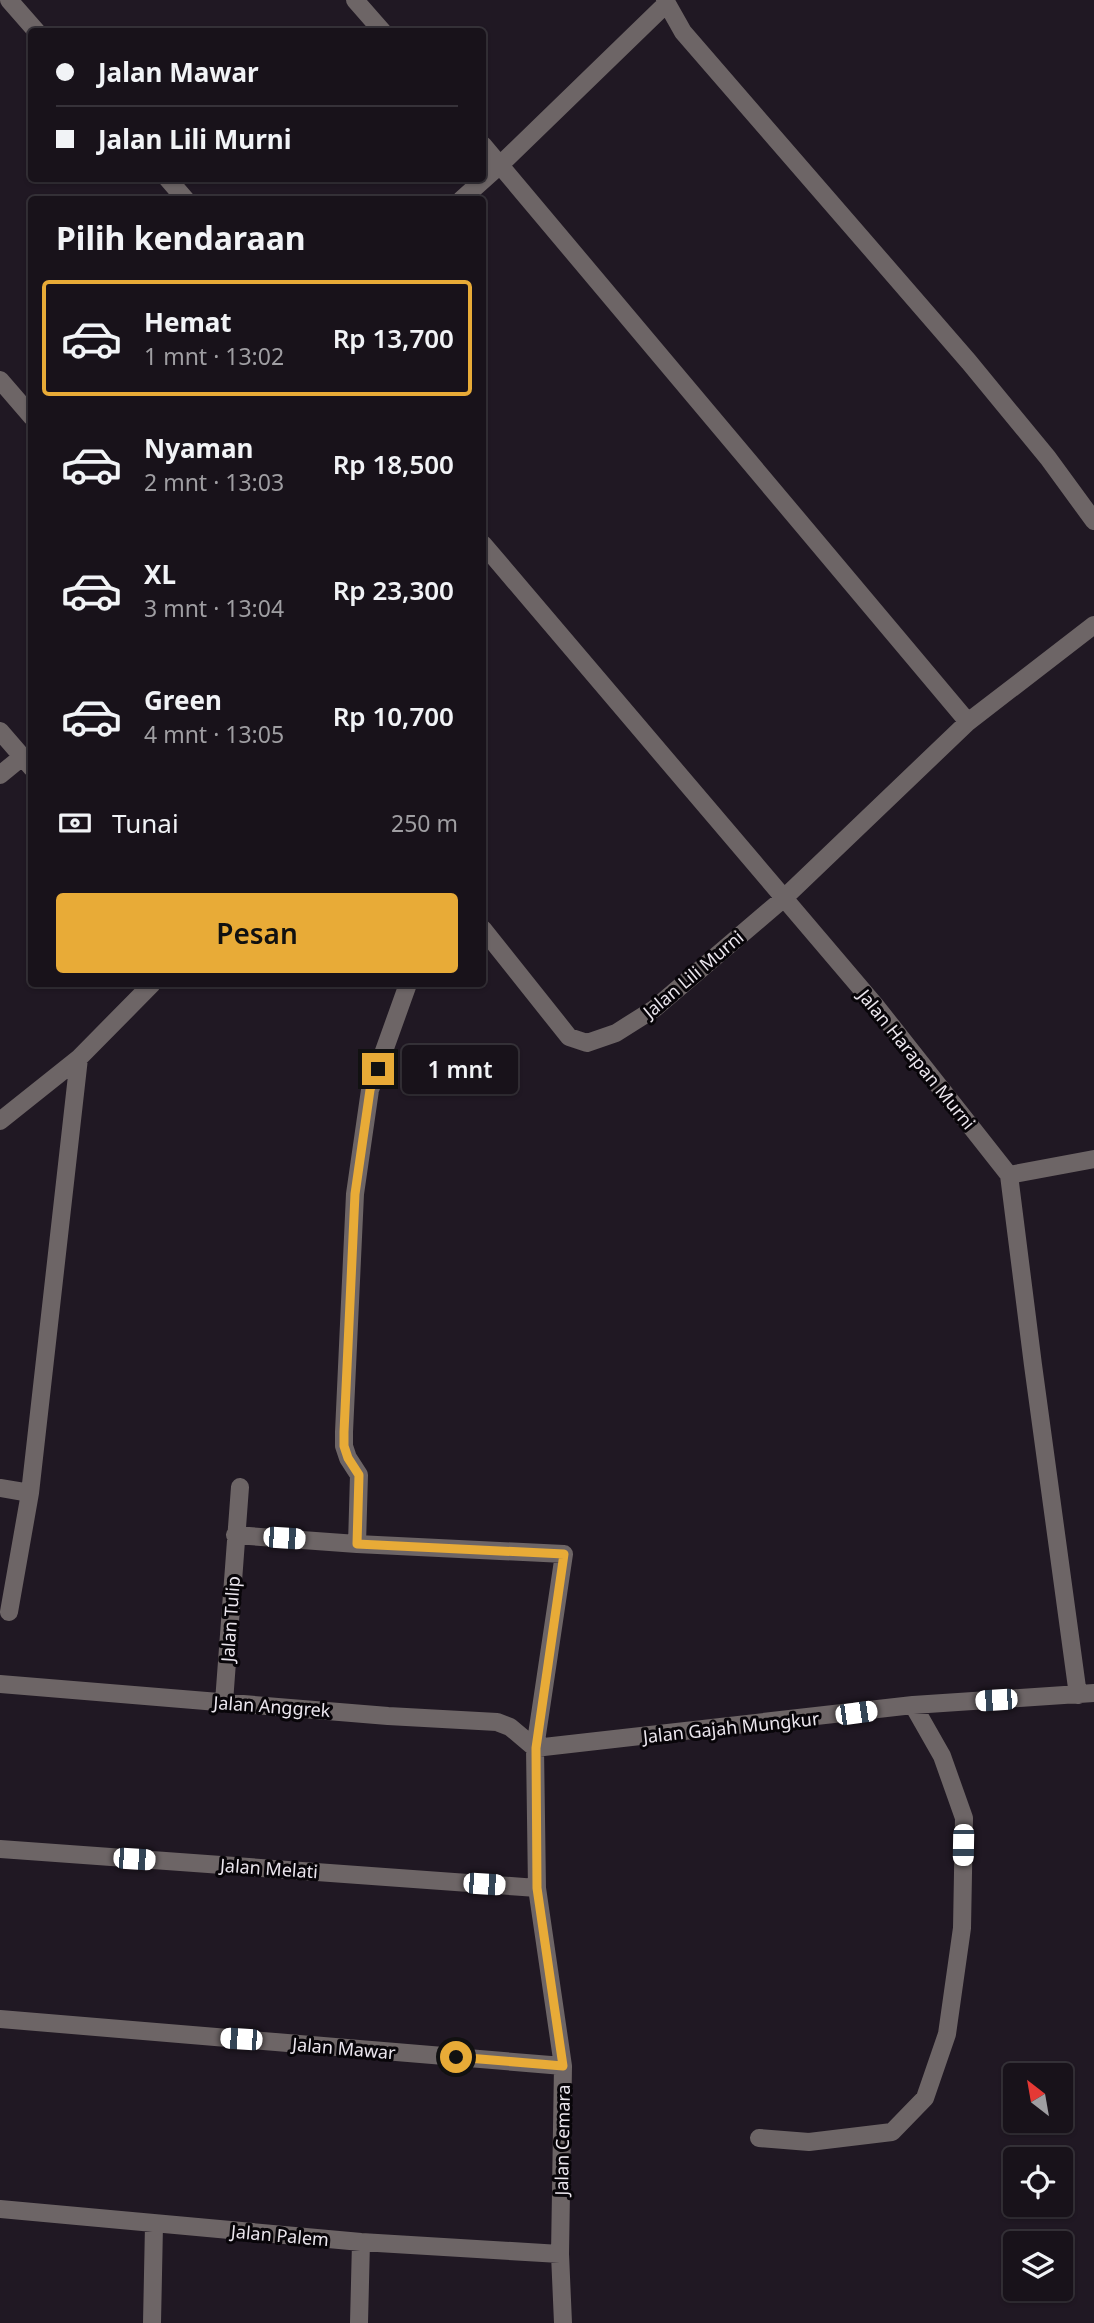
<!DOCTYPE html>
<html lang="id">
<head>
<meta charset="utf-8">
<style>
  :root { --surface:#18121a; --page:#211b23; --text:#f1f3f6; --muted:#9f9ea2; --line:#363239; --accent:#e8ab37 }
  body { margin:0; font-family:"Noto Sans",sans-serif; background:var(--page); color:var(--text); height:100vh; display:flex; flex-direction:column; font-size:26px; white-space:nowrap }
  * { box-sizing:border-box; margin:0 }
  p { font-size:23px; color:var(--muted) }
  .icon { flex:none; width:38px; height:38px; fill:none; stroke:currentColor; stroke-width:2; stroke-linecap:round; stroke-linejoin:round }
  .map { position:relative; flex:1; overflow:hidden }
  .drawer { position:absolute; left:28px; top:196px; width:458px; height:791px; display:flex; flex-direction:column; background:var(--surface); border-radius:7px; box-shadow:0 2px 5px #0004,0 0 0 2px var(--line) }
  .drawer>* { flex:none }
  .top-card { position:absolute; left:28px; top:28px; width:458px; height:154px; border-radius:7px; box-shadow:0 2px 5px #0004,0 0 0 2px var(--line); display:grid; align-content:center; height:154px; padding:0 28px; background:var(--surface) }
  .needle { width:46px; rotate:329deg }
  .buttons { position:absolute; left:1003px; top:2063px; display:grid; gap:14px }
  .buttons a { display:grid; place-items:center; width:70px; height:70px; border-radius:7px; background:var(--surface); box-shadow:0 2px 5px #0004,0 0 0 2px var(--line); font-size:35px }
  .end { position:absolute; width:32px; height:32px; margin:-16px; border:9px solid #e8ab37; background:#111; box-shadow:0 0 0 4px #111 }
  .from { border-radius:50% }
  .bubble { position:absolute; height:49px; border-radius:7px; background:var(--surface); box-shadow:0 2px 5px #0004,0 0 0 2px var(--line); font-size:23px; font-weight:600; line-height:49px; text-align:center }
  .car { position:absolute; width:21px; height:42px; margin:-21px -10px; border-radius:9px; box-shadow:0 0 5px 2px #0007; background:linear-gradient(#fff 24%,#345 0 40%,#fff 0 76%,#345 0 86%,#fff 0) }
  .top-card b { display:flex; align-items:center; gap:24px; height:66px; font-size:26px }
  .top-card b+b { border-top:2px solid var(--line) }
  .top-card i { width:18px; height:18px; background:var(--text) }
  ul { padding:0; list-style:none }
  li { display:flex; align-items:center; gap:21px; height:116px; margin:0 14px 10px; padding:0 14px; border:4px solid transparent; border-radius:7px }
  li div { flex:1 }
  li b { display:block; font-size:26px }
  li em { font-style:normal; font-weight:600 }
  li.current { border-color:var(--accent) }
  li>.icon { width:63px; height:63px; stroke-width:1.5 }
  h2 { padding:0 28px; font-size:32px; line-height:84px }
  .pay { display:flex; align-items:center; gap:18px; height:77px; padding:0 28px; font-size:26px }
  .pay p { margin-inline-start:auto }
  .primary-button { display:flex; gap:14px; margin-top:auto; padding:14px 28px }
  .primary-button a { flex:1; height:80px; border-radius:7px; background:var(--accent); color:#111; font-size:28px; font-weight:600; line-height:80px; text-align:center }
  .map>svg:first-child { display:block }
  .lines { fill:none; stroke-linecap:round; stroke-linejoin:round }
  .street { stroke:#6d6566; stroke-width:18 }
  .route { stroke:#e8ab37; stroke-width:9 }
  .labels { text-anchor:middle; dominant-baseline:central; stroke-width:6; stroke-linejoin:round; paint-order:stroke }
  .street-label { font-size:18px; fill:#ebe6ee; stroke:#080509 }
</style>
</head>
<body>
<div class="map">
<svg width="1094" height="2323" viewBox="0 0 1094 2323">
  <rect width="100%" height="100%" fill="#201823"/>
  <g class="lines">
    <!-- street -->
    <path class="street" d="M9,0L37,32
      M355,0L383,32
      M665,0L683,32L969,362L1048,458L1094,521
      M483,145L968,722
      M167,178L186,200
      M461,200L500,165L667,3
      M0,380L32,417
      M483,544L875,1005L1009,1175L1033,1365L1078,1695
      M0,731L32,768
      M0,775L22,757
      M483,929L569,1037L587,1043L616,1033L654,1009L783,899L968,722L1094,625
      M0,1121L79,1058L152,984
      M1009,1175L1094,1159
      M0,1488L30,1493
      M235,1535L357,1544L564,1554L535,1748L537,1888L563,2066L560,2254L563,2323
      M357,1544L359,1475L348,1458L344,1446V1432L355,1194L370,1090L408,984
      M9,1612L30,1493L79,1058
      M0,1684L388,1716L497,1722L510,1727L535,1748
      M224,1702L240,1487
      M535,1748L913,1705L1094,1693
      M0,1849L537,1888
      M0,2019L563,2066
      M759,2138L809,2142L892,2132L925,2098L947,2034L962,1928L964,1818L942,1756L913,1705
      M0,2209L361,2242L560,2254
      M152,2323L154,2225
      M359,2323L361,2242"/>
  </g>
  <g class="lines">
    <!-- route -->
    <path class="route" d="M378,1069L370,1090L355,1194L344,1432V1446L348,1458L359,1475L357,1544L564,1554L536,1748L537,1888L563,2066L456,2057"/>
  </g>
  <g class="labels">
    <!-- street labels -->
    <g class="street-label">
      <text transform="translate(693 974) rotate(-40)">Jalan Lili Murni</text>
      <text transform="translate(917 1059) rotate(51)">Jalan Harapan Murni</text>
      <text transform="translate(230 1619) rotate(-86)">Jalan Tulip</text>
      <text transform="translate(272 1706) rotate(4)">Jalan Anggrek</text>
      <text transform="translate(731 1727) rotate(-6)">Jalan Gajah Mungkur</text>
      <text transform="translate(269 1868) rotate(4)">Jalan Melati</text>
      <text transform="translate(344 2048) rotate(5)">Jalan Mawar</text>
      <text transform="translate(562 2140) rotate(-89)">Jalan Cemara</text>
      <text transform="translate(280 2235) rotate(5)">Jalan Palem</text>
    </g>
  </g>
</svg>
<div class="buttons">
<a><svg class="needle" viewBox="-14 -14 28 28"><path d="M0-13l5 13h-10z" fill="#e53935"/><path d="M0 13l5-13h-10z" fill="#9f9ea2"/></svg></a>
<a><svg class="icon" aria-label="locate" viewBox="0 0 24 24"><circle cx="12" cy="12" r="6"/><path d="M12 2v4M12 18v4M2 12h4M18 12h4"/></svg></a>
<a><svg class="icon" aria-label="layers" viewBox="0 0 24 24"><path d="M12 4l9 5-9 5-9-5zM3 14l9 5 9-5"/></svg></a>
</div>
<i class="end from" style="left:456px;top:2057px"></i>
<i class="end" style="left:378px;top:1069px"></i>
<div class="bubble" style="left:402px;top:1045px;width:116px">1 mnt</div>
<i class="car" style="left:284px;top:1538px;rotate:94deg"></i>
<i class="car" style="left:996px;top:1700px;rotate:266deg"></i>
<i class="car" style="left:856px;top:1713px;rotate:82deg"></i>
<i class="car" style="left:963px;top:1845px;rotate:181deg"></i>
<i class="car" style="left:134px;top:1859px;rotate:94deg"></i>
<i class="car" style="left:484px;top:1884px;rotate:94deg"></i>
<i class="car" style="left:241px;top:2039px;rotate:274deg"></i>
<div class="top-card">
<b><i class="from"></i>Jalan Mawar</b>
<b><i></i>Jalan Lili Murni</b>
</div>
<section class="drawer">
<h2>Pilih kendaraan</h2>
<ul>
<li class="current"><svg class="icon" aria-label="car" viewBox="0 0 24 24"><path d="M5 17H2v-5l4-1 3-4h7l3 4 3 1v5h-3M9 17h6M6 11h13"/><circle cx="7" cy="17" r="2"/><circle cx="17" cy="17" r="2"/></svg><div><b>Hemat</b><p>1 mnt · 13:02</p></div><em>Rp 13,700</em></li>
<li><svg class="icon" aria-label="car" viewBox="0 0 24 24"><path d="M5 17H2v-5l4-1 3-4h7l3 4 3 1v5h-3M9 17h6M6 11h13"/><circle cx="7" cy="17" r="2"/><circle cx="17" cy="17" r="2"/></svg><div><b>Nyaman</b><p>2 mnt · 13:03</p></div><em>Rp 18,500</em></li>
<li><svg class="icon" aria-label="car" viewBox="0 0 24 24"><path d="M5 17H2v-5l4-1 3-4h7l3 4 3 1v5h-3M9 17h6M6 11h13"/><circle cx="7" cy="17" r="2"/><circle cx="17" cy="17" r="2"/></svg><div><b>XL</b><p>3 mnt · 13:04</p></div><em>Rp 23,300</em></li>
<li><svg class="icon" aria-label="car" viewBox="0 0 24 24"><path d="M5 17H2v-5l4-1 3-4h7l3 4 3 1v5h-3M9 17h6M6 11h13"/><circle cx="7" cy="17" r="2"/><circle cx="17" cy="17" r="2"/></svg><div><b>Green</b><p>4 mnt · 13:05</p></div><em>Rp 10,700</em></li>
</ul>
<div class="pay"><svg class="icon" aria-label="cash" viewBox="0 0 24 24"><path d="M3 7h18v10H3z"/><circle cx="12" cy="12" r="2"/></svg>Tunai<p>250 m</p></div>
<div class="primary-button"><a>Pesan</a></div>
</section>
</div>
</body>
</html>
